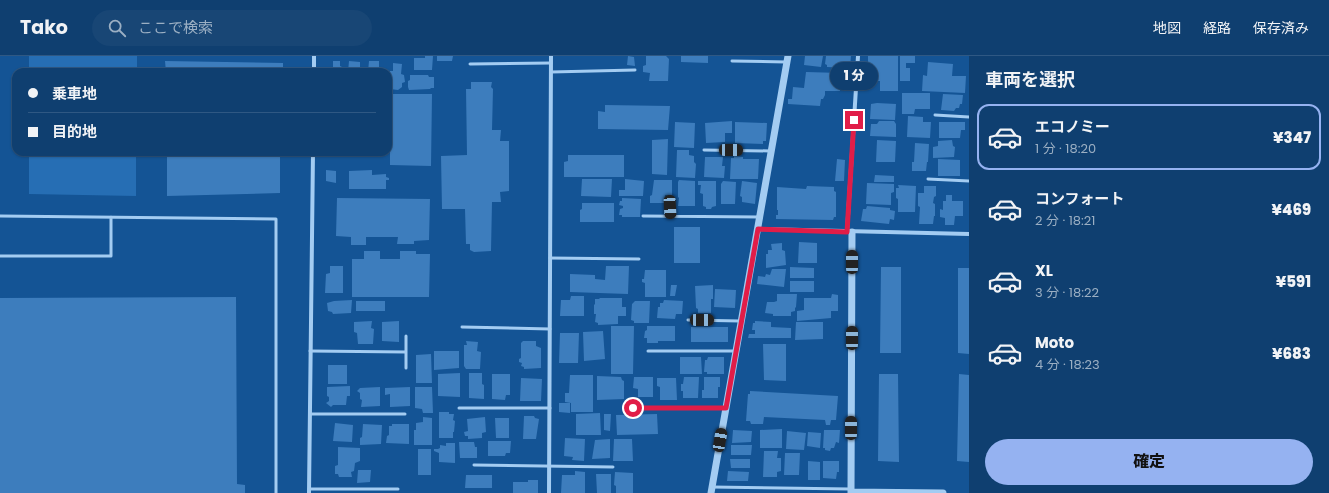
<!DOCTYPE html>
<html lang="ja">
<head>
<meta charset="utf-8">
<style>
  :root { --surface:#0f3f70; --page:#184675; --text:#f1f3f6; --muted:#9bafc3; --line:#2f5883; --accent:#95b2f1 }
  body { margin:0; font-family:Poppins,"Noto Sans JP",sans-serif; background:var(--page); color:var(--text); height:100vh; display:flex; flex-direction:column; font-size:15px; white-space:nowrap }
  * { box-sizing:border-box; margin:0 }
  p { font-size:13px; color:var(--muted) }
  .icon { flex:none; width:22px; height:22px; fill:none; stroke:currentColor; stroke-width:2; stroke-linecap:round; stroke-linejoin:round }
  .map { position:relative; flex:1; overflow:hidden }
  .panel { display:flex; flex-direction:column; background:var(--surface); width:360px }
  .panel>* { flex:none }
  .banner { position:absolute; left:12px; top:12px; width:380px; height:88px; border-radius:12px; box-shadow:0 1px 3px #0004,0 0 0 1px var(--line); display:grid; align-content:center; height:88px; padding:0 16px; background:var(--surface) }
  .end { position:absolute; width:18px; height:18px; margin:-9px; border:5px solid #e11d48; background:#fff; box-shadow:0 0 0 2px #fff }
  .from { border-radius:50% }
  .bubble { position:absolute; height:28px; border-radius:14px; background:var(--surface); box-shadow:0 1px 3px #0004,0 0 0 1px var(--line); font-size:13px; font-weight:800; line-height:28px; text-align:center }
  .car { position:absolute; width:12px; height:24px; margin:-12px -6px; border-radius:5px; box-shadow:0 0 3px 1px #0007; background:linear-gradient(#222 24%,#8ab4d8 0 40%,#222 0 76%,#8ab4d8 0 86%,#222 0) }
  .banner b { display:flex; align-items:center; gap:14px; height:38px; font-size:15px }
  .banner b+b { border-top:1px solid var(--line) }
  .banner i { width:10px; height:10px; background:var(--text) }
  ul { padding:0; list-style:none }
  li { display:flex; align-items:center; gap:12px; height:66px; margin:0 8px 6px; padding:0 8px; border:2px solid transparent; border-radius:12px }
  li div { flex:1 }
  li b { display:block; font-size:15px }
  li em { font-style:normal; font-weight:800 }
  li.selected { border-color:var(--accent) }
  li>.icon { width:36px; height:36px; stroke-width:1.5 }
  h2 { padding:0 16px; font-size:18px; line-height:48px }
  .primary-button { display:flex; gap:8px; margin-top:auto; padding:8px 16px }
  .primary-button a { flex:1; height:46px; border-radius:24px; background:var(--accent); color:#111; font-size:16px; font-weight:800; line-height:46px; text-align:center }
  header { display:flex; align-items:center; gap:24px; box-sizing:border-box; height:56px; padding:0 20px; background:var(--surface); border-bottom:1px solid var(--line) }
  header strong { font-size:19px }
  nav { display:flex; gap:22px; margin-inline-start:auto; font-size:14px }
  .search { width:280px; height:36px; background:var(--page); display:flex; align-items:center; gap:10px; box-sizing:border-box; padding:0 14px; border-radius:22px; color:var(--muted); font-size:15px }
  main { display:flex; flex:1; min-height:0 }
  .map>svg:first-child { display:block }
  .green { fill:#266eb4 }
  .building { fill:#3d7dbd }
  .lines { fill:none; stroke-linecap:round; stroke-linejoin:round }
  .service { stroke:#a3ccf2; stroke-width:3 }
  .minor { stroke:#a3ccf2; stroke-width:4 }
  .tertiary { stroke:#a3ccf2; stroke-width:7 }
  .route { stroke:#e11d48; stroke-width:5 }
</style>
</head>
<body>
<header>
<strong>Tako</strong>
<div class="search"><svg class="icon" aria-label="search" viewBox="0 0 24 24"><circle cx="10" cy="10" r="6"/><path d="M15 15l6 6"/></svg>ここで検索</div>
<nav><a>地図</a><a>経路</a><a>保存済み</a></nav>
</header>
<main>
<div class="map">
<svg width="969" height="437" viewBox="0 0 969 437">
  <rect width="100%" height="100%" fill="#145495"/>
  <!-- green -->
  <path class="green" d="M29,0H137V16H29Z
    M29,96H136V140L29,138Z"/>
  <!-- building -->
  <path class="building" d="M425,0H433L432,14H414V2H425Z
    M437,0H453L452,5H437Z
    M628,0L634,1L635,10L627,9Z
    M646,0H666L669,3L668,25H649L650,17L643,16V10L646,9Z
    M681,0H708V7L681,6Z
    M805,0H823L821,11L804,9Z
    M826,0H851L850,12L827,11V9L825,8Z
    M868,0H898V35H880V25H870L871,13L868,12Z
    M900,0H915V7H906V12H910V25H900Z
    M165,5L283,7V16H166Z
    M333,5H340V10L342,11L343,16H325V11L333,12Z
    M349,5L360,6V16H348Z
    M369,5H379V14L384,16H368Z
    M928,6L953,8L952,20H966L965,37L922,35L923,19L927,20Z
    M393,7L402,8L401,18L404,19L405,26L402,27V31L398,34L390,33V15H393Z
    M806,16L841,17L840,35H825V39L823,43H821L820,50L788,48V43H792L793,31L804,32Z
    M410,19H428L429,21H434V32H431L430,33L409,34L408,31V25L410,24Z
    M471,26H492L491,31L493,33L492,74H501L500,85H509V135L500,136L501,146H492L491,195L474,196L470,194V188H466L465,153H442L441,100L467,99L466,33H471Z
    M902,37H930V53H915L914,58H902Z
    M390,38H432L431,110L390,109Z
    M943,38L963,39L962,48H960L959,52H956L954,55L941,54Z
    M877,47L896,48L895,64L870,63L871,48Z
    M605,49L670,50L668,74L598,73V55L605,56Z
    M908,60L923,61V66H931L930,82L907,81Z
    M732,65V77H725V86L706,87L705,67Z
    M879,65H894L896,68V81L870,80L871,68H877Z
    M675,66L695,67L694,92L674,91Z
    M735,66L767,67L766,85H763V88L735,87Z
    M939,66H965V74H961L960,82H939Z
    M668,83L667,119L652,118V84Z
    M877,84L896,85L895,106H876Z
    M952,84L953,90L955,91L954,101L933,102V91L938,90V85Z
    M915,87L929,88L928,106H927L926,115H912V106H914Z
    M677,94H689V99L694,100V106L696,108L695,122L676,121Z
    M167,96H280V137L167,140Z
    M568,99H624V121H564V106L568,105Z
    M734,100L743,101V103H759L758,123H730L731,102H734Z
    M705,101H723L722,110H725L724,122L704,121Z
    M837,103L845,104L844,125H835Z
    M938,103L960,104V120H938Z
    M326,114L336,115V127L326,125Z
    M372,114V119L386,118V121L389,122V124H386V133H349V115Z
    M875,119L894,120V126H874Z
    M582,123H612L611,141L581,140Z
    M625,123L644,125L643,140H619V134H625Z
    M654,124H672V139H665L664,147H650V140L652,139Z
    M679,124L695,125V150H678L679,142L678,141V126Z
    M698,125H716V150L712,151L711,153H706V151L703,150V138L700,137L701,129H698Z
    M723,125L736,126L735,148H721V128Z
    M742,125L757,127L755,148L742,146V141L740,140Z
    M867,127L894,128V136L891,137V149L866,148Z
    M898,129L916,130L915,156H898V143L896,142V132H899Z
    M807,130L834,131V135L836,136V161H834L833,164L776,163V159H778V154H777V131L806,133Z
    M924,130H936V140L934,141L933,147L935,148V160H934L933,168H919L920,151L918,150V137H924Z
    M946,139H952V145H963V160H955L954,169H945V162L940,161V153L943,154V145H946Z
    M337,142L430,143L429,184L414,185V188H397L398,181H366V189H351V181L336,180Z
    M622,142L641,143L640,161H622V159H619L620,153L623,152V150L619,149L620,145H622Z
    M582,147H614V166H580V154L582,153Z
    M867,150L890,152V154L895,155L894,164L890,163L889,168L861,165L863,153H866Z
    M674,171H700V207H674Z
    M799,186L817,187V207H798Z
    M782,187V194L785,195L786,209L766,212V198H768V194H772L771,188Z
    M364,195H380V203H400V195H416V198H430L429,241H352V203H364Z
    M330,210H343V237H325L326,218L330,217Z
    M606,210H629L628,238L570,236V218L595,219V223L605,224Z
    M790,211L814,212V222H790Z
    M881,211H901V297H880Z
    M958,212H969V298L958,297Z
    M772,213H786L784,231L757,228L758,220L765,221L766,218L770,219Z
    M645,214H666V241H645V227L642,226V223H644Z
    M790,225H814V236H790Z
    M671,229H677L675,240H670Z
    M713,229V243H711V257H698V253L696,252L695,230Z
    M715,233L736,234L735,252L714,251Z
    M777,238H797L796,251L795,252V255L791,256V260H773V258L765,257L767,246H774L777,245Z
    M832,238L838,239V255H831V262L797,265V255L804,254V242H831Z
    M571,240H584V260H560L561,244H570Z
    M236,241L237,428L245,429V437H0V242Z
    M600,242H622V251H626V260H618V268L598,269V267L595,266L596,258H594V249L595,248V243H599Z
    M352,244L351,257L333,258L332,256L328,255L327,247L334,245Z
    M664,244L683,245L682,258H676L675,263L657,262L658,251H660V247H663Z
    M356,245H385V255H356Z
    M635,245H650L649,267H634V265L631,264L632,248Z
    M372,265L371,272L374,273L373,288H358L357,277L354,276V266Z
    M399,265V286L382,285V266Z
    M755,265L771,266V271L791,272V282H748L749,278H755V274H752L753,267H755Z
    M796,266H823V283L795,284Z
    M611,270H634L633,318H611Z
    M647,270H675V285H658V287H647V282H644L645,275L647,274Z
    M691,271H728V286H691Z
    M603,275L605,303L584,305L583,276Z
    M560,277H579L578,307H559Z
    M466,285L478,286L477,295L481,296L480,313H466L464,310V289H467Z
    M523,285H536V290L541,292V312L524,313V311L521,310L522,307L519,306V303L521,302V287Z
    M763,288H786V325L764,324Z
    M434,295H459V312L434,314Z
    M431,298L432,327H416V299Z
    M680,301H701L702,318H680Z
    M708,301H724V318H707V316H704L705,304H707Z
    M328,309H347V328H328Z
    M460,317V341L438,340V318Z
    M469,317H482V328L484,329V343L469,342Z
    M492,318H510V339H506L505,344L492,343Z
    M879,318H898L899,406L878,405Z
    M959,318L969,319V406L957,405Z
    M570,319H593V356H571V347L565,346V337H569Z
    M597,320L621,321L622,324L624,325V343L597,344Z
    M634,321H653V341H638V333L633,332Z
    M684,321H699L698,342H683V335H681V328H683Z
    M704,321H720V331H718V342H702V334H704Z
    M521,322L542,323L541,345H520Z
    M657,322H676L677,344H660V331L657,330Z
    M350,330V340H347L346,349H333L331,351L326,347L329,345V341L327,340V331Z
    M380,331V350L361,351L362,344L360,343V337L357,335L360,332Z
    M410,331V350L390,351V338L385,339V332Z
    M415,331H432L433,357H423L422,353L415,352Z
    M750,335L838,340L836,364H831L830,369H826L825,364L764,361L763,368H751L750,365H746L748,338H750Z
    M559,347H570V357L559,356Z
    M439,356H449V358H454L453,364L455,365L454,376H453V382H439Z
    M600,357L601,379H576V358Z
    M604,358H611L610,375L604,374Z
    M657,358L658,378L617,379L616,359Z
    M524,360H534L535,362L539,363L536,383H523Z
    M423,361L432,362V389H414V374H416V367L423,366Z
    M485,361L486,376L482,377V382L468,383V380H465L464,376L468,375L467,363Z
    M495,362H509V382H496Z
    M335,367L353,369L352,386L333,385Z
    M363,368L382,369L381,388L360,389V382L362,381Z
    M392,368H409V388L386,387L387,380L389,379V370H392Z
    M782,373V392H760V374Z
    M733,374L752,375L751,386L732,387Z
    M824,374H840L839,387L836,386L834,392H831L830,395L825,394V392H823Z
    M787,375L806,377L804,394L786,393Z
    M808,376L821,377L820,392L807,390Z
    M565,382L585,383L584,405L572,404L573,401L564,400Z
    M610,383V402L592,403L595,384Z
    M614,383H632L633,405H613Z
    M488,385H511L510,397H506L505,400H488Z
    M459,386H474L475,391H477V402H460Z
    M446,387H455V407L439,406V397L434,395V393H438L440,392V389L446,390Z
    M731,389H752L751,399H731Z
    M338,391L360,392V405L355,407L354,415L351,416L352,421H339L338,418H335V410L338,409Z
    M418,393H431V419H418Z
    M764,395H778L777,402H781V415L777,416V421H763Z
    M785,397H800L799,419H784Z
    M730,403H750V412H731Z
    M808,405L820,406V424H808Z
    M823,405H839V416H837L836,423L823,422Z
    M358,414H371L370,426L357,427Z
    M575,415L585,416V437H561L562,419H575Z
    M728,415L749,416L748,425H727Z
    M615,416L633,417V437H616V430L614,429Z
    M596,418H611V437H597Z
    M466,419H492V432H465Z
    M528,424H538V437H513V426H528Z"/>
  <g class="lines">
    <!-- service -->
    <path class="service" d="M732,5L786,6
      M470,8L551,7
      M551,16L635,14
      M935,59L969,61
      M704,94L771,95
      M928,123L969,125
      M670,143L671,160
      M0,160L276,163V437
      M643,160L760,161
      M0,200H111V161
      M550,202L639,203
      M688,264L740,265
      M462,271L550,273
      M406,280V312
      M310,295L406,296
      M648,295H736
      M459,352H550
      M633,352H725
      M310,358H405
      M474,409L613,411
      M712,431L850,433
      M309,433H398"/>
    <!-- minor -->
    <path class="minor" d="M314,16V0
      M758,173L969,178
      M847,176L858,0
      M309,437L313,96
      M549,437L551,0"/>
    <!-- tertiary -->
    <path class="tertiary" d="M851,436L943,437
      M711,437L788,0
      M851,437L852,176"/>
  </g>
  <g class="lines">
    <!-- route -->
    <path class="route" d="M633,352H726L758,173L847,176L854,64"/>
  </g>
</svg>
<i class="end from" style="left:633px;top:352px"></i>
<i class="end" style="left:854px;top:64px"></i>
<div class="bubble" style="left:830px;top:6px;width:48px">1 分</div>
<i class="car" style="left:731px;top:94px;rotate:91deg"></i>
<i class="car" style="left:670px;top:151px;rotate:177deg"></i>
<i class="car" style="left:852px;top:206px;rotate:0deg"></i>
<i class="car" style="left:702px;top:264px;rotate:90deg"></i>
<i class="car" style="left:852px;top:282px;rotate:0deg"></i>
<i class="car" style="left:851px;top:372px;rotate:0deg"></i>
<i class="car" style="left:720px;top:384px;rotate:10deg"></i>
<div class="banner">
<b><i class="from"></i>乗車地</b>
<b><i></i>目的地</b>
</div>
</div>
<section class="panel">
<h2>車両を選択</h2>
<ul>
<li class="selected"><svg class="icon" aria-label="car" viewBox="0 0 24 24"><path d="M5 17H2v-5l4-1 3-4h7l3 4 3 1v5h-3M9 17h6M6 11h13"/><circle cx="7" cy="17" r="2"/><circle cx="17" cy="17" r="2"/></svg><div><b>エコノミー</b><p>1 分 · 18:20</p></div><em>¥347</em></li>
<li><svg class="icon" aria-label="car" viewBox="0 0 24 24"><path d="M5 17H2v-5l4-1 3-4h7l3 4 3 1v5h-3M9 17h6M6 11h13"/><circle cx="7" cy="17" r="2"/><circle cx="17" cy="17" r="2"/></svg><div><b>コンフォート</b><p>2 分 · 18:21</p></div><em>¥469</em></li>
<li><svg class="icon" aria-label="car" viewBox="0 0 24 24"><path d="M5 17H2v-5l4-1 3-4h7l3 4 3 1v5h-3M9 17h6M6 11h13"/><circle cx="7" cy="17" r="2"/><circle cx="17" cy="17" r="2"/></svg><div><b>XL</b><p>3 分 · 18:22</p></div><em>¥591</em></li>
<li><svg class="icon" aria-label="car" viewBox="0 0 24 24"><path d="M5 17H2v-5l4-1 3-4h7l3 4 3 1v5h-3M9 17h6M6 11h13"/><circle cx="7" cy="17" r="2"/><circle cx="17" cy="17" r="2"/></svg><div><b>Moto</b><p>4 分 · 18:23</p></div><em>¥683</em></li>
</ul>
<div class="primary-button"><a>確定</a></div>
</section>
</main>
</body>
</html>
